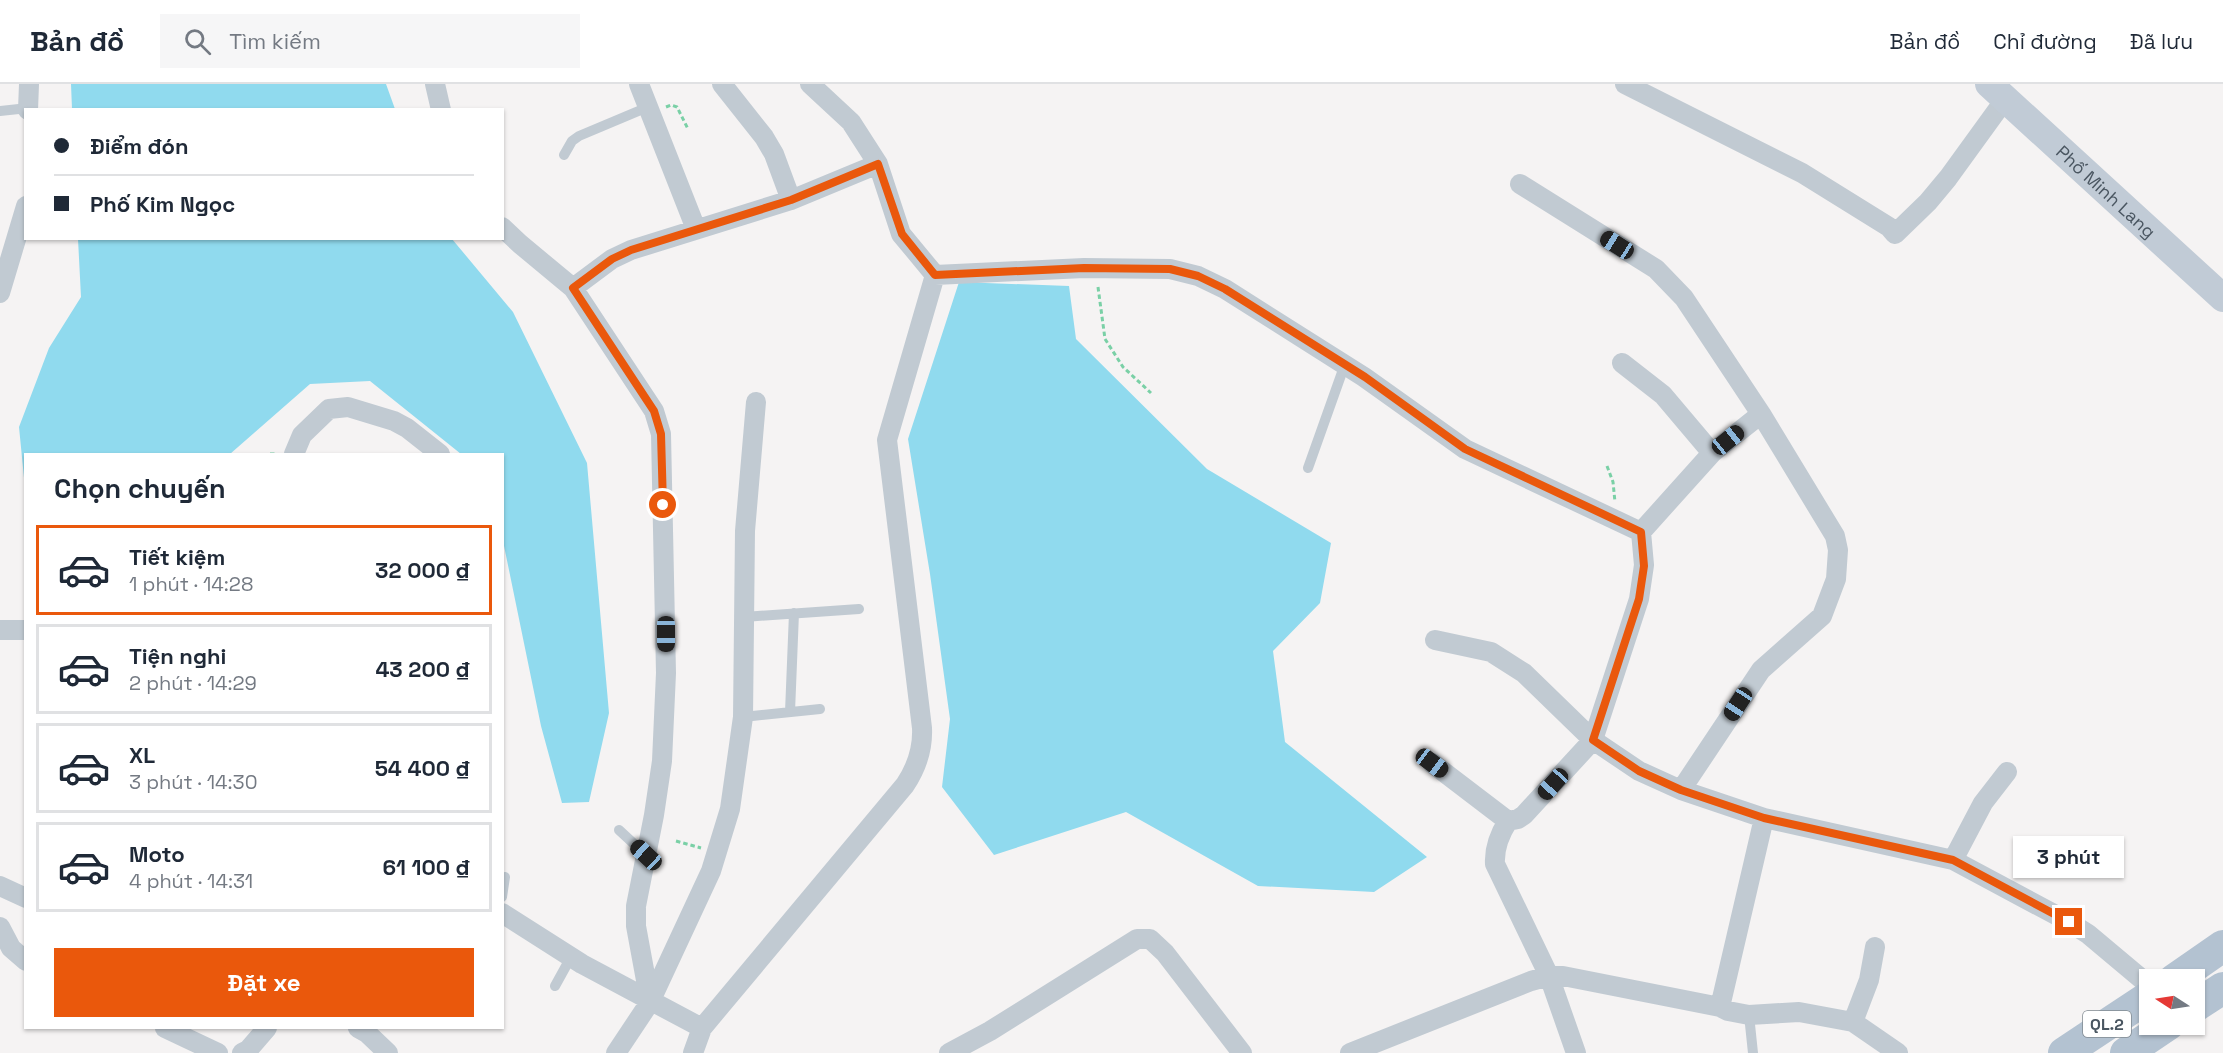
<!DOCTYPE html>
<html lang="vi">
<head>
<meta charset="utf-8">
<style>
  :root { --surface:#fff; --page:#f6f6f7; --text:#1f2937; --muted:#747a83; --line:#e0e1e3; --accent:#ea580c }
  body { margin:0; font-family:"Space Grotesk",sans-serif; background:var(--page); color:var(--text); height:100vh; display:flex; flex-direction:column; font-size:22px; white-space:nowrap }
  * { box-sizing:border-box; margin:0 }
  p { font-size:20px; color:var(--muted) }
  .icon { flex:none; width:33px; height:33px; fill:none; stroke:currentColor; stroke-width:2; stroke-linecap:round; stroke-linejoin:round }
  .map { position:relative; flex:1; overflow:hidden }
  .drawer { position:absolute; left:24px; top:369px; width:480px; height:576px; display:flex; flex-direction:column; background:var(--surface); border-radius:0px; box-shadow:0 2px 4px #0004 }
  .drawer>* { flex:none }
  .top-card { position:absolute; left:24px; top:24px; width:480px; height:132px; border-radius:0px; box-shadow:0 2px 4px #0004; display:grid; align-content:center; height:132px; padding:0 30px; background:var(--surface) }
  .needle { width:39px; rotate:282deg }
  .fabs { position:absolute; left:2139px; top:885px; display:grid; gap:12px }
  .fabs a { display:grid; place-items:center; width:66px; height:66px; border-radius:0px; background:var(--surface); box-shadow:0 2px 4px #0004; font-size:30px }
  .end { position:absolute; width:27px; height:27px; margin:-14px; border:8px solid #ea580c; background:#fff; box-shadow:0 0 0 3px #fff }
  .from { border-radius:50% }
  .bubble { position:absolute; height:42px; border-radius:0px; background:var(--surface); box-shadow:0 2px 4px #0004; font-size:20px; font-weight:700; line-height:42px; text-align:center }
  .car { position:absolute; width:18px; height:36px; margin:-18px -9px; border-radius:8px; box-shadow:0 0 4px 2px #0007; background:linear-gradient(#222 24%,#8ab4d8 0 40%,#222 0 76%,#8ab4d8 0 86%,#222 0) }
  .top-card b { display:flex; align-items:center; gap:21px; height:57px; font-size:22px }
  .top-card b+b { border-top:2px solid var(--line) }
  .top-card i { width:15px; height:15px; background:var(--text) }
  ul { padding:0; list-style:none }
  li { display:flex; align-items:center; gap:18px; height:90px; margin:0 12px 9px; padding:0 18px; border:3px solid var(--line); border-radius:0px }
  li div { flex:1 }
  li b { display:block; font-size:22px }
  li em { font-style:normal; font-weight:700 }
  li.active { border-color:var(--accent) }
  li>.icon { width:54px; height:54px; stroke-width:1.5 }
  h2 { padding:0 30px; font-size:27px; line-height:72px }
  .action { display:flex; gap:12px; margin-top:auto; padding:12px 30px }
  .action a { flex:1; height:69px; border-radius:0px; background:var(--accent); color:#fff; font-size:24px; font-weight:700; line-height:69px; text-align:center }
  header { display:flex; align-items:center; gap:36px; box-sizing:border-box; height:84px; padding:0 30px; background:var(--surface); border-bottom:2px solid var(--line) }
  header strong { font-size:28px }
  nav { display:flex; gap:33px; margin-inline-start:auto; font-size:21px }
  .search { width:420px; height:54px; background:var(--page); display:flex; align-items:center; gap:15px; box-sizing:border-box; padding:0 21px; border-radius:0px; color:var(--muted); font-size:22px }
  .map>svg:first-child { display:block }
  .water { fill:#90daee }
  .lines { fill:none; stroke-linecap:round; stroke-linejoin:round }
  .path { stroke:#7ad0a6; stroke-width:3; stroke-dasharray:4.5 3; stroke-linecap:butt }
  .lane { stroke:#c1cad2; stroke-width:10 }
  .street { stroke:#c1cad2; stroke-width:20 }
  .secondary { stroke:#c1cbd6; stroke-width:28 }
  .primary { stroke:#b3c2d1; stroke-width:32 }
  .route { stroke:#ea580c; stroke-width:8 }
  .labels { text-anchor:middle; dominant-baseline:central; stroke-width:4.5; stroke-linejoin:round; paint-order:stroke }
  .shield { fill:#fff; stroke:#808990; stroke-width:1.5 }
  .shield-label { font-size:16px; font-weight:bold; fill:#4a5661 }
  .street-label { font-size:18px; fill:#4a5661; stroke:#fff }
</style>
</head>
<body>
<header>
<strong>Bản đồ</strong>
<div class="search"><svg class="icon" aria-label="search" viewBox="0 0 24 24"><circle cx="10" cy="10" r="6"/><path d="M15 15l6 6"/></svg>Tìm kiếm</div>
<nav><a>Bản đồ</a><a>Chỉ đường</a><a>Đã lưu</a></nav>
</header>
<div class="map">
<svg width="2223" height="969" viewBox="0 0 2223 969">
  <rect width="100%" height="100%" fill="#f5f3f3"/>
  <!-- water -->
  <path class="water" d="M71,0H386L395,25H72Z
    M78,155H452L513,228L587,379L609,629L589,718L562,719L541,642L503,457L502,370H461L370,297L310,300L230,370H26L25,404L19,343L49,264L81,213Z
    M959,198L1069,202L1076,255L1207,385L1331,459L1320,519L1273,567L1285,658L1427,773L1374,808L1258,802L1126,728L994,771L942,703L950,635L930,490L908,355Z"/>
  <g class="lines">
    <!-- path -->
    <path class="path" d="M666,23L671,21L677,23L688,45
      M1098,203L1105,255L1123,283L1151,309
      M270,370H276
      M1607,382L1613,398L1615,418
      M676,757L701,764"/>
    <!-- lane -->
    <path class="lane" d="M0,27L28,24
      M564,71L572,57L579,52L648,23
      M1308,384L1345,280
      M744,533L859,525
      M790,628L794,529
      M743,633L820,625
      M619,746L646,771
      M502,813L505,793
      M555,902L571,873
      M1749,931L1753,969"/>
    <!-- street -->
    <path class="street" d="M435,0L441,26
      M639,0L696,145
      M722,0L764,53L774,70L791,116
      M810,0L851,38L878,80L901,150L935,191
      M1625,0L1802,89L1889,143L1895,150L1928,118L1948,94L2006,14
      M28,26L29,0
      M1520,100L1656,185L1684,214L1761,330L1835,452L1838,466L1836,495L1822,532L1761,586L1681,706
      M502,143L520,160L573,204L654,327L661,350L666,589L662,677L654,731L636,822V842L650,918
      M935,191L1084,184L1170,185L1198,192L1225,205L1364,293L1465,365L1641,448
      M573,204L612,175L631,166L791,116L878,80
      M0,209L26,122
      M1622,279L1663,311L1712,369
      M294,370L302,351L329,325L348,323L394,337L407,344L440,370
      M0,546H26
      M1435,556L1491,568L1524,589L1593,656L1639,687L1681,706L1764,734L1953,776L2069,838L2088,850L2150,902
      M1432,679L1508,737L1518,735L1524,731L1593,656L1639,515L1644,481L1641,448L1712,369L1761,330
      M1508,737C1499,751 1494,764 1495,780L1549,892L1576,969
      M1953,776L1983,719L2007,688
      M0,802L26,814
      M502,829L582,880L702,944
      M0,843L11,864L26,877
      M1720,923L1764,734
      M1853,938L1869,896L1875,863
      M165,944L218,969
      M358,944L367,949L388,969
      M242,969L248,966L267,944
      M616,969L650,918L711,787L730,725L743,633L745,447L756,318
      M693,969L702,944L905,701C917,683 923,665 922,644L887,356L935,191
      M949,969L990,947L1137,855H1150L1165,869L1242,969
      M1350,969L1531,897L1549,892H1563L1720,923L1728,927L1749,931L1799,928L1853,938L1898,969"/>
    <!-- secondary -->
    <path class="secondary" id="s1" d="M1989,0L2223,214"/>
    <!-- primary -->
    <path class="primary" d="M2174,896L2223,862
      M2194,923L2223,904
      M2064,969L2150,912
      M2126,969L2169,940"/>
  </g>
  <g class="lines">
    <!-- route -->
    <path class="route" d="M663,421L661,350L654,327L573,204L612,175L631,166L791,116L878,80L902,150L935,191L1084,184L1170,185L1198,192L1225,205L1365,293L1465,365L1641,448L1644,482L1639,515L1593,656L1639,687L1681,706L1764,734L1953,776L2069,838"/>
  </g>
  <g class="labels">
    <!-- shield labels -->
    <rect class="shield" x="2083" y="927" width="48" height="26" rx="4.5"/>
    <g class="shield-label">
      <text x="2107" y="940">QL.2</text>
    </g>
    <!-- street labels -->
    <g class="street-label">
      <text stroke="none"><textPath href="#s1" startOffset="159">Phố Minh Lang</textPath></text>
    </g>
  </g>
</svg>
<div class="fabs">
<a><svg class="needle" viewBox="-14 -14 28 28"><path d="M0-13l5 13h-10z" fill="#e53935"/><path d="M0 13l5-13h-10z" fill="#747a83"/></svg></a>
</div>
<i class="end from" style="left:663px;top:421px"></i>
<i class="end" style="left:2069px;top:838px"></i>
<div class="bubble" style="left:2013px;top:752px;width:111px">3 phút</div>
<i class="car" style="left:1617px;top:161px;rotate:302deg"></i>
<i class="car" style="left:1728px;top:356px;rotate:51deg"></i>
<i class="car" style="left:666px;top:550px;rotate:180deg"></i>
<i class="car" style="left:1738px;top:620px;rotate:213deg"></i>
<i class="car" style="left:1432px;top:679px;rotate:127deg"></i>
<i class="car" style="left:1553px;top:700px;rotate:222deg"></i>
<i class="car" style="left:646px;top:771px;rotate:313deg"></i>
<div class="top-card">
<b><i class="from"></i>Điểm đón</b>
<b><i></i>Phố Kim Ngọc</b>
</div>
<section class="drawer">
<h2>Chọn chuyến</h2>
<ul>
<li class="active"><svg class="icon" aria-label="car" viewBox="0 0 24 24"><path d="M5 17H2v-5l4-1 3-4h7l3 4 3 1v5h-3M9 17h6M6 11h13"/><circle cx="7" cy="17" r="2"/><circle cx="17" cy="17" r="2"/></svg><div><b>Tiết kiệm</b><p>1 phút · 14:28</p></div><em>32 000 ₫</em></li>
<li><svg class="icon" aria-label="car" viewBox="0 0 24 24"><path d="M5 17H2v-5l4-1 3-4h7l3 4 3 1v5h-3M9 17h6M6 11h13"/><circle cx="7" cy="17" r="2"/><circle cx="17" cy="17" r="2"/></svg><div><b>Tiện nghi</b><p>2 phút · 14:29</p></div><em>43 200 ₫</em></li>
<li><svg class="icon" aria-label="car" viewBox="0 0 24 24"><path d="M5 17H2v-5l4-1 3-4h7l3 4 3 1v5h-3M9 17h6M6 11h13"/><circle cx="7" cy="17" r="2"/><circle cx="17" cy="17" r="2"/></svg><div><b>XL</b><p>3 phút · 14:30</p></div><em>54 400 ₫</em></li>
<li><svg class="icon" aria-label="car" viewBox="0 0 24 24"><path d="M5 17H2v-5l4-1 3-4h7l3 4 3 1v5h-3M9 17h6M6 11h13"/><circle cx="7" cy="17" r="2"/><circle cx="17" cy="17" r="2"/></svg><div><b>Moto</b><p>4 phút · 14:31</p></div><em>61 100 ₫</em></li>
</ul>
<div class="action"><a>Đặt xe</a></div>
</section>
</div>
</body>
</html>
